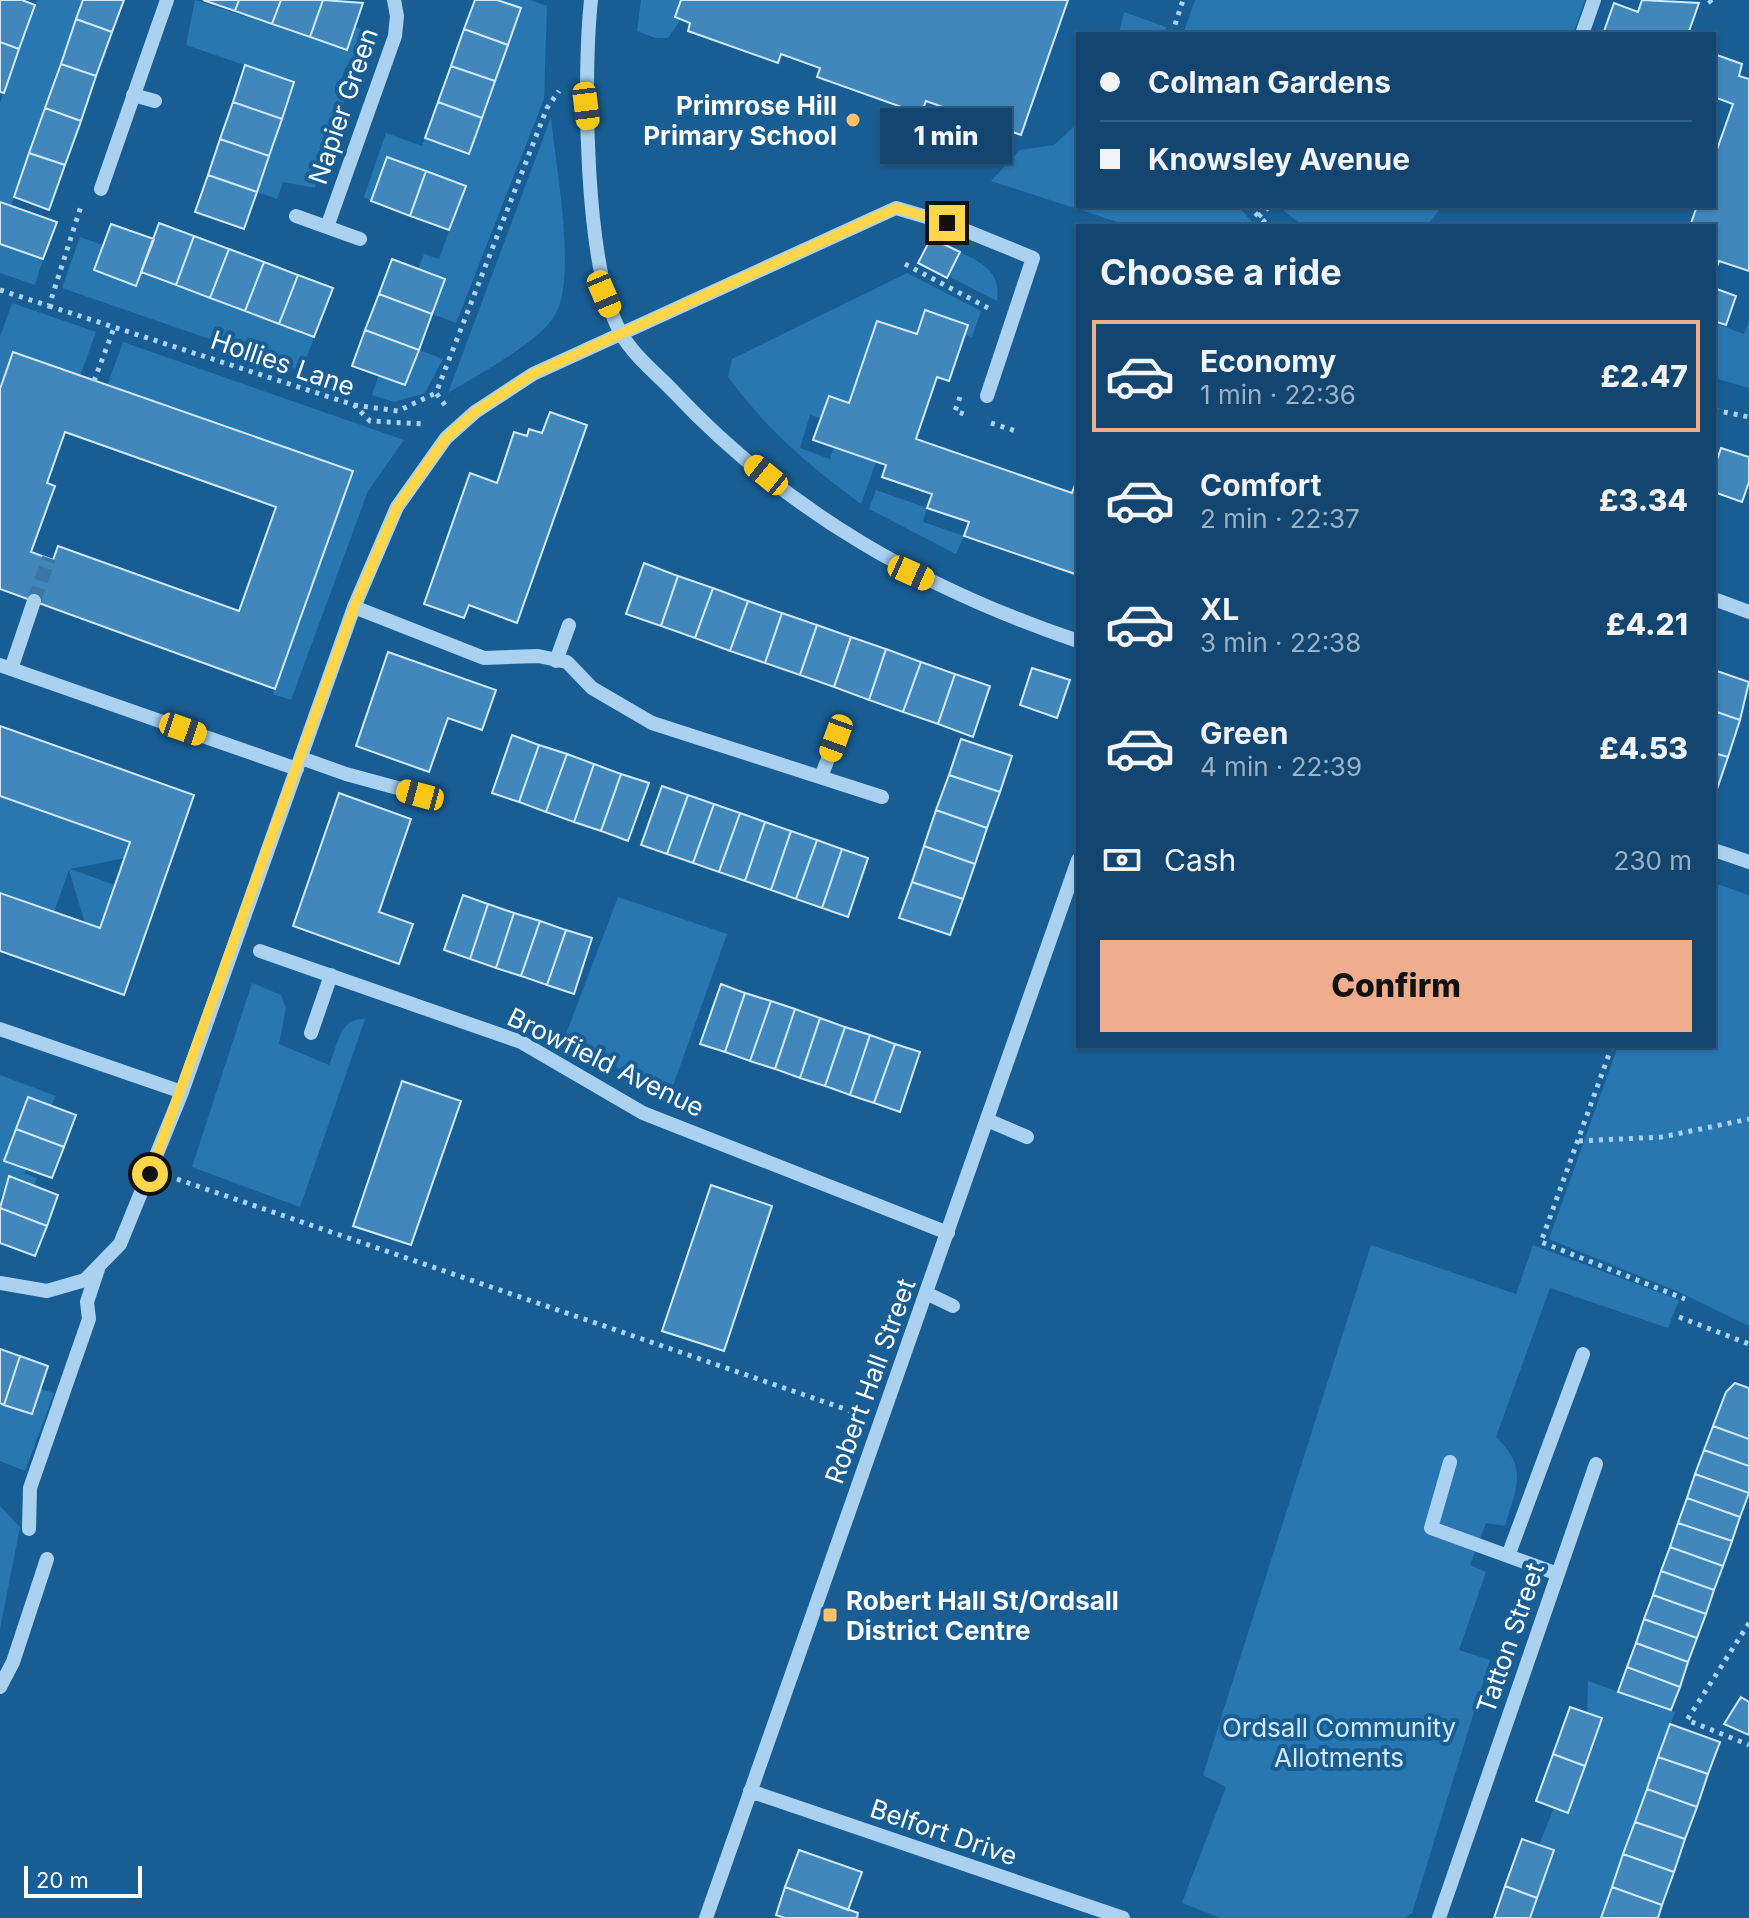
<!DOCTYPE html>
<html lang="en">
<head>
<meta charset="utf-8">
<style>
  :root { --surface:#124670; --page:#1f5078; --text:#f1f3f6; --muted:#9cb1c3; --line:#315e83; --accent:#eead8d }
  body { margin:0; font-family:Inter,sans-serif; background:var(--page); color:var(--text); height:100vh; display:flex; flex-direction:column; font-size:30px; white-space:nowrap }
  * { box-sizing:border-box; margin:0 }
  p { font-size:26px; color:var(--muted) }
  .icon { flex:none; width:44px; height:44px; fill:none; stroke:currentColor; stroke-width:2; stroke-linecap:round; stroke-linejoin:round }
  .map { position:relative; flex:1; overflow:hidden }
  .panel { position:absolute; left:1076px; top:224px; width:640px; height:824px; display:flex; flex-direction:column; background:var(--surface); border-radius:0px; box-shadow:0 2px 6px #0004,0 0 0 2px var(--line) }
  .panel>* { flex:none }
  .top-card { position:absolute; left:1076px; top:32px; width:640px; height:176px; border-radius:0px; box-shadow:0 2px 6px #0004,0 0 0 2px var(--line); display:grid; align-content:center; height:176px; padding:0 24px; background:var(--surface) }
  .scale { position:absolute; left:24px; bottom:20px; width:118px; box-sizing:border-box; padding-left:8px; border:4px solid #fff; border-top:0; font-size:22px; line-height:28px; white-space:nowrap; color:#fff; -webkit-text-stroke:6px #185e95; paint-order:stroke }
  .end { position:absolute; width:36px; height:36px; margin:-18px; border:10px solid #ffd54a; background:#111; box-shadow:0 0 0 4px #111 }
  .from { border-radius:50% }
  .bubble { position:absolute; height:56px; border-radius:0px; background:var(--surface); box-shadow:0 2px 6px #0004,0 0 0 2px var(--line); font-size:26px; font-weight:800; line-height:56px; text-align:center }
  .car { position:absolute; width:24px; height:48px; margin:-24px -12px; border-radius:10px; box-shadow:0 0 6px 2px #0007; background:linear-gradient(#f5c518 24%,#345 0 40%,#f5c518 0 76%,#345 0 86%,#f5c518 0) }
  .top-card b { display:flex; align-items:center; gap:28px; height:76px; font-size:30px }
  .top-card b+b { border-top:2px solid var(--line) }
  .top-card i { width:20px; height:20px; background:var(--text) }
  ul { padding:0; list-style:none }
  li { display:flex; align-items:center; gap:24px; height:112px; margin:0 16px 12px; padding:0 8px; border:4px solid transparent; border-radius:0px }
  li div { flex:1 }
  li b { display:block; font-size:30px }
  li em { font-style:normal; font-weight:800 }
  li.selected { border-color:var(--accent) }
  li>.icon { width:72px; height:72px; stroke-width:1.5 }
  h2 { padding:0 24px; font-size:36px; line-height:96px }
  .pay { display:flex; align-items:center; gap:20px; height:88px; padding:0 24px; font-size:30px }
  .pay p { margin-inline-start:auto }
  .action { display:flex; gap:16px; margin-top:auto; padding:16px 24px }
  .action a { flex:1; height:92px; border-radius:0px; background:var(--accent); color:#111; font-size:32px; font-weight:800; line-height:92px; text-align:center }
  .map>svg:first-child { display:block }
  .green { fill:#2877b1 }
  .building { fill:#4187bc; stroke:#d1e9fb; stroke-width:2; fill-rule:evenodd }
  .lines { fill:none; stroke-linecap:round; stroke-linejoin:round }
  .minor-tunnel { stroke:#3b76a5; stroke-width:14; stroke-dasharray:14 7; stroke-linecap:butt }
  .path { stroke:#aad2f0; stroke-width:5; stroke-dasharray:4 6; stroke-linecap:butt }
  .minor { stroke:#aad2f0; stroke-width:14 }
  .route { stroke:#ffd54a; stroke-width:10 }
  .poi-dot { fill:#ffc169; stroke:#185e95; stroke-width:3 }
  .labels { text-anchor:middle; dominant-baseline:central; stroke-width:8; stroke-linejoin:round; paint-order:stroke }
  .poi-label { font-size:26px; font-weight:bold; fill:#fff; stroke:#185e95; text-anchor:end }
  .street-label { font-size:26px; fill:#fff; stroke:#185e95 }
  .park-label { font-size:26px; fill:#d1e9fb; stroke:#185e95 }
</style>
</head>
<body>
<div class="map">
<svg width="1749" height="1918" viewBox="0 0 1749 1918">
  <rect width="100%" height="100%" fill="#185e95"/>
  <!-- green -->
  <path class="green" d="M37,0H83L11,206L0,202V103Z
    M195,0L347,50L355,27L369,31C365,52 357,50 348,64C342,73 340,86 337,97L345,100L315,188L283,182L277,199L257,192L294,82L186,45Z
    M497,0H530L547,6L544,99L456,323L432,314L445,279L418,269L424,254L439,259L465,186L387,157L371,201L364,197L386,133L422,146L425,138L469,154L521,9Z
    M641,0H681V19L668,38H655L637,31Z
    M1195,0H1585L1573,34H1183Z
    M1124,12L1166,27L1165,34H1119Z
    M551,117C555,163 577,274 556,313C542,341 476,376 448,393Z
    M1078,123V206H1238L1252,222L1251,226H1130L991,181L1020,150L1054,145Z
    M1278,206H1442L1427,226H1303Z
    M80,237L103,245L95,270L136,286L141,272L314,337L302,371L62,288Z
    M0,244L43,259L35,285L0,273Z
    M960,252C983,264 1001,271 997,301L948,276Z
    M907,273L981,311L972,337L965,335L968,324L926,310L917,334L849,403L829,396L821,418L810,415L800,448L830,459L834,447L876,462L861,504C805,462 770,433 728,377L732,359Z
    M12,303L96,332L80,376L13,352L0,389V337Z
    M1749,321V388L1714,378V323L1744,334Z
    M123,342L404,440L368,491L291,700L273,694L353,471L107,386Z
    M419,350L443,359L425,393L394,402L372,395L379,375L405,385Z
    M876,490L927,508L923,522L964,536L956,554L869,509Z
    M0,796L130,842L125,858L70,869L115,885L100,928L85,923L69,870L54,912L0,893Z
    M1714,883L1749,895V1326L1681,1293L1549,1239L1618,1046H1714Z
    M618,897L727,934L668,1100L566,1034Z
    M252,983L281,995L286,1008L279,1044L329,1065C338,1046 339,1017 365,1019L300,1207L192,1167Z
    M0,1075L56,1096L51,1106L28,1098L4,1160L27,1169L24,1173L37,1178L34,1186L9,1176L0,1199Z
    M1371,1245L1516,1294L1533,1245L1679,1300L1668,1328L1550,1288L1496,1437C1529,1469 1516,1487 1505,1526L1486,1523L1470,1565L1486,1572L1459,1650L1490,1660L1412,1913L1405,1918H1221L1182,1903L1226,1787L1203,1775Z
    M40,1389L54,1393L25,1471L0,1461V1403L31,1414Z
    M0,1506L20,1527L0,1629Z
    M1588,1681L1675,1712L1601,1918H1530L1554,1851L1539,1845L1554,1808L1569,1812L1602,1719L1587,1713Z"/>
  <!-- building -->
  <path class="building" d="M0,0H22L35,5L19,49L0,42Z
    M83,0H124L112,32L76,19Z
    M203,0H239L235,11Z
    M239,0H281L272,24L235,11Z
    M281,0H323L310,37L272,24Z
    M323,0L363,3L347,50L310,37Z
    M475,0H497L521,8L508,45L464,29Z
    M681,0H1068L1021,135L926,101L921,114L817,77L820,68L781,54L778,63L688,31L690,23L675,17Z
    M1642,0L1699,3L1688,34H1603L1614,3L1638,12Z
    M76,19L112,32L96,76L61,64Z
    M464,29L508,45L495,81L451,66Z
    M0,42L19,49L4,93L0,92Z
    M1714,54L1742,64L1739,76L1749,79V271L1719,261L1714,275V226H1690L1697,206H1714V158L1733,104L1714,97Z
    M61,64L96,76L81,121L45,108Z
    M245,65L294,82L282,119L233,102Z
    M451,66L495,81L482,118L438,102Z
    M233,102L282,119L269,156L220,139Z
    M438,102L482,118L469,154L425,138Z
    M45,108L81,121L65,165L29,153Z
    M220,139L269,156L257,192L208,175Z
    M29,153L65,165L49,210L14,197Z
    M387,157L426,171L410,216L371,201Z
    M426,171L466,186L449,230L410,216Z
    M208,175L257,192L244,229L195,212Z
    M0,202L57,222L43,259L0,244Z
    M159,223L194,236L176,285L141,272Z
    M111,224L154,239L136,286L94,270Z
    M194,236L229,249L210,298L176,285Z
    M931,238L960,252L947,278L918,263Z
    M229,249L264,262L245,311L210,298Z
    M392,259L445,279L432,314L379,294Z
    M264,262L298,275L279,324L245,311Z
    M298,275L333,288L314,337L279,324Z
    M1714,288L1736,296L1726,325L1714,321Z
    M379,294L432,314L419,350L365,330Z
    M925,310L968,325L949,381L937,377L916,439L1072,493L1078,476V575L964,536L969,522L927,508L932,494L882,477L886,465L813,440L829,396L849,403L877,321L917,334Z
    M365,330L419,350L405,385L352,366Z
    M13,352L353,471L275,689L0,589V389ZM65,432L276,507L239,611L58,546L53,560L31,552L55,486L47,483Z
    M550,412L587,425L517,623L469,605L464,618L424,604L470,473L497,483L514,432L527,436L529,429L542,433Z
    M1721,448L1749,457V482L1742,502L1714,492V469Z
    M644,563L678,576L661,626L626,614Z
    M678,576L713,588L695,638L661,626Z
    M713,588L748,601L730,651L695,638Z
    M748,601L782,613L765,663L730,651Z
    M782,613L817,625L800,675L765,663Z
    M817,625L851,637L834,687L800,675Z
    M851,637L886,649L869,700L834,687Z
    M886,649L921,662L903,712L869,700Z
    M388,652L496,690L482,730L448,718L429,772L356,746Z
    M921,662L955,674L938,724L903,712Z
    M1032,668L1070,680L1057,718L1020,705Z
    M1714,670L1749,682L1740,720L1714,711Z
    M955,674L990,686L973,737L938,724Z
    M1714,711L1740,720L1728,757L1714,753Z
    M0,726L194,795L124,995L0,951V893L100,928L130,842L0,796Z
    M512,735L539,745L519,802L492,793Z
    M961,739L1012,756L1000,792L949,775Z
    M539,745L567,754L546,812L519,802Z
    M1714,753L1728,757L1715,795L1714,794Z
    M567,754L594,764L574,822L546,812Z
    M594,764L621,774L601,831L574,822Z
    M621,774L649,783L628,841L601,831Z
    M949,775L1000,792L987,828L936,810Z
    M662,786L688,795L667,854L641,845Z
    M339,793L411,819L379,912L413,924L399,964L293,926Z
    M688,795L714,804L693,863L667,854Z
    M714,804L740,813L719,872L693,863Z
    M936,810L987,828L975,864L924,846Z
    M740,813L765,822L745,881L719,872Z
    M765,822L791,831L771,890L745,881Z
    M791,831L817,840L796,899L771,890Z
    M817,840L842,849L822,908L796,899Z
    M924,846L975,864L963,899L912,882Z
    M842,849L868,858L848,917L822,908Z
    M912,882L963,899L950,935L899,918Z
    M463,895L488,904L470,959L444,950Z
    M488,904L514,913L496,968L470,959Z
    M514,913L540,921L521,976L496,968Z
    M540,921L566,930L547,985L521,976Z
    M566,930L592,938L574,994L547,985Z
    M721,984L745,993L725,1052L700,1044Z
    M745,993L771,1001L750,1061L725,1052Z
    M771,1001L795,1009L775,1069L750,1061Z
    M795,1009L820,1018L800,1078L775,1069Z
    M820,1018L845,1027L825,1086L800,1078Z
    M845,1027L870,1035L850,1095L825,1086Z
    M870,1035L895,1044L874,1103L850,1095Z
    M895,1044L920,1052L900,1112L874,1103Z
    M402,1081L461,1101L411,1245L353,1226Z
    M28,1097L76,1115L64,1147L16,1129Z
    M16,1129L64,1147L52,1178L4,1161Z
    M9,1176L58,1195L47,1226L0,1208Z
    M711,1185L772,1206L724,1351L662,1331Z
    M0,1208L47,1226L35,1256L0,1243Z
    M0,1349L20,1356L4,1405L0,1403Z
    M20,1356L48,1366L32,1414L4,1405Z
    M1735,1383L1749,1388V1439L1713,1426L1726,1392Z
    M1713,1426L1749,1439V1466L1704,1450Z
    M1704,1450L1749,1466V1493L1695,1474Z
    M1695,1474L1749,1493L1740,1517L1687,1498Z
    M1687,1498L1740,1517L1732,1541L1678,1523Z
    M1678,1523L1732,1541L1723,1566L1670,1547Z
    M1670,1547L1723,1566L1714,1590L1661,1571Z
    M1661,1571L1714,1590L1706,1614L1653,1595Z
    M1653,1595L1706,1614L1697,1638L1644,1619Z
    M1644,1619L1697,1638L1688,1662L1636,1643Z
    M1636,1643L1688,1662L1680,1687L1627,1667Z
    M1627,1667L1680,1687L1671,1710L1618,1692Z
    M1741,1697L1749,1702V1735L1724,1724Z
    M1570,1707L1602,1718L1585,1766L1553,1754Z
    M1670,1724L1720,1742L1708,1774L1658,1757Z
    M1553,1754L1585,1766L1568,1813L1536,1801Z
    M1658,1757L1708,1774L1697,1807L1647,1789Z
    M1647,1789L1697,1807L1685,1839L1635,1822Z
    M1635,1822L1685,1839L1674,1872L1623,1854Z
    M1522,1839L1554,1850L1537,1898L1505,1886Z
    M799,1850L862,1872L848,1910L785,1887Z
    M1623,1854L1674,1872L1662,1905L1612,1887Z
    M1505,1886L1537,1898L1530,1918H1494Z
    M785,1887L858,1913L857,1918H785L776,1915Z
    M1612,1887L1662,1905L1658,1918H1601Z"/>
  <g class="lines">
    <!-- minor-tunnel -->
    <path class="minor-tunnel" d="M34,601L49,558"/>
    <!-- path -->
    <path class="path" d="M1709,0L1714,6
      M1172,34L1183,0
      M1248,206L1269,226
      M1255,226L1258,217L1270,206
      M905,264L988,308
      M0,290L49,306L81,206
      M49,306L354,405L370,421L425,424
      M94,381L114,328
      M960,397L955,411L967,415
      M354,405L398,411L436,393
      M445,405L436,393L547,108L559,91
      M1714,410L1749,417
      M991,423L1019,432
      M1612,1046L1541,1242L1685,1299
      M1579,1141L1662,1137L1749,1119
      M177,1179L857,1413
      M1679,1317L1749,1344
      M1749,1623L1687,1720L1749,1745"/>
    <!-- minor -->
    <path class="minor" d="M591,0C583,75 584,272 622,335C634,356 658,375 675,393C787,512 924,589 1078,641
      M1582,34L1594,0
      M133,95L155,101
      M101,189L167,0
      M296,216L360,239
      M327,227L395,36L397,16L394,0
      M1714,599L1749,612
      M354,607L484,658L538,656L567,662L592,688L652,723L882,797
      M556,661L569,625
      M0,665L297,769
      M11,669L34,601
      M301,758L346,774L427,796
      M821,777L836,738
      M1714,850L1749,862
      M260,951L521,1042L643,1113L948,1233
      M0,1029L182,1092
      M311,1033L331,975
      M987,1120L1027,1137
      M0,1283L47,1291L85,1280L120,1244L182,1092L354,607L397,507L446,438L475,412L533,374L896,208L947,223L1033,258L987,396
      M926,1293L953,1306
      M1450,1462L1431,1528L1508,1556
      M29,1529L30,1488L89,1319L87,1302L98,1269
      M1558,1574L1508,1556L1583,1354
      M0,1687L13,1662L47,1559
      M750,1791L1123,1918
      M706,1918L1078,860
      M1439,1918L1596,1464"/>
  </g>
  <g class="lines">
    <!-- route -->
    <path class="route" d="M150,1174L354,607L397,507L446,438L475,412L533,374L896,208L947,223"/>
  </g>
  <!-- markers -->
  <g class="poi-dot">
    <circle cx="853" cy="120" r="8"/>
    <rect x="822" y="1607" width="16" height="16" rx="4"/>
  </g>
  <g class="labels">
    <!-- poi labels -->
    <g class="poi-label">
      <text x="837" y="105">Primrose Hill<tspan x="837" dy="30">Primary School</tspan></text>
      <text x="846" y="1600" text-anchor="start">Robert Hall St/Ordsall<tspan x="846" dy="30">District Centre</tspan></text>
    </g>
    <!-- street labels -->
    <g class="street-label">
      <text transform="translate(343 106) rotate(-71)">Napier Green</text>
      <text transform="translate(283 363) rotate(19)">Hollies Lane</text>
      <text transform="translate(606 1062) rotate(26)">Browfield Avenue</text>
      <text transform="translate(870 1381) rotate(-70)">Robert Hall Street</text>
      <text transform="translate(1510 1638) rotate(-71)">Tatton Street</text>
      <text transform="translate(944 1832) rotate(19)">Belfort Drive</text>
    </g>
    <!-- park labels -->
    <g class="park-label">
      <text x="1339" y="1727">Ordsall Community<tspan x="1339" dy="30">Allotments</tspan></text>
    </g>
  </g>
</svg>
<div class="scale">20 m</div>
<i class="end from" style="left:150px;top:1174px"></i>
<i class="end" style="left:947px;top:223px"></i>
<div class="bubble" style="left:880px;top:108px;width:132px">1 min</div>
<i class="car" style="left:586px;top:106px;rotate:173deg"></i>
<i class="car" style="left:604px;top:294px;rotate:157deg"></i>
<i class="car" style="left:766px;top:475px;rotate:309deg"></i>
<i class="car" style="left:911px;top:573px;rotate:114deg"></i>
<i class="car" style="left:183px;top:729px;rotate:109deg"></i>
<i class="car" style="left:836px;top:738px;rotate:200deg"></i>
<i class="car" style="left:420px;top:795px;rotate:285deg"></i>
<div class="top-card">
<b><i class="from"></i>Colman Gardens</b>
<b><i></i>Knowsley Avenue</b>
</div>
<section class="panel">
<h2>Choose a ride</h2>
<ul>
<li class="selected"><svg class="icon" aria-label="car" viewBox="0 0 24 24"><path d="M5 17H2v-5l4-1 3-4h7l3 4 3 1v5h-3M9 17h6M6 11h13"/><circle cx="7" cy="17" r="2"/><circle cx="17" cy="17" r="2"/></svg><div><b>Economy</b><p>1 min · 22:36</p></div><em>£2.47</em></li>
<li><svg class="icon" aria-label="car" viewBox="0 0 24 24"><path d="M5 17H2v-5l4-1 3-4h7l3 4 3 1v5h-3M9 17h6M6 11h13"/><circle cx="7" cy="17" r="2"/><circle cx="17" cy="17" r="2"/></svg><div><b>Comfort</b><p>2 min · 22:37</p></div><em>£3.34</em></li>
<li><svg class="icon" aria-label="car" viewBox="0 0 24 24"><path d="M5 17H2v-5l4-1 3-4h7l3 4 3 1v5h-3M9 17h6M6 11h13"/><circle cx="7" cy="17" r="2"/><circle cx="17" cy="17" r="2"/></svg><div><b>XL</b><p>3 min · 22:38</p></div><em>£4.21</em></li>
<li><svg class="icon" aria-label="car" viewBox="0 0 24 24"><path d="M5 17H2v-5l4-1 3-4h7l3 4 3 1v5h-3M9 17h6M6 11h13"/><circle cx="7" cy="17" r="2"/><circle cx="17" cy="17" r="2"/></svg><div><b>Green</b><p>4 min · 22:39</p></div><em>£4.53</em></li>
</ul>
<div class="pay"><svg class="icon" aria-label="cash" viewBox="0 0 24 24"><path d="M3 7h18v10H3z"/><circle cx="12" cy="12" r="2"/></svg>Cash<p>230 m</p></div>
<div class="action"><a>Confirm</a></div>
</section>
</div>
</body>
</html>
